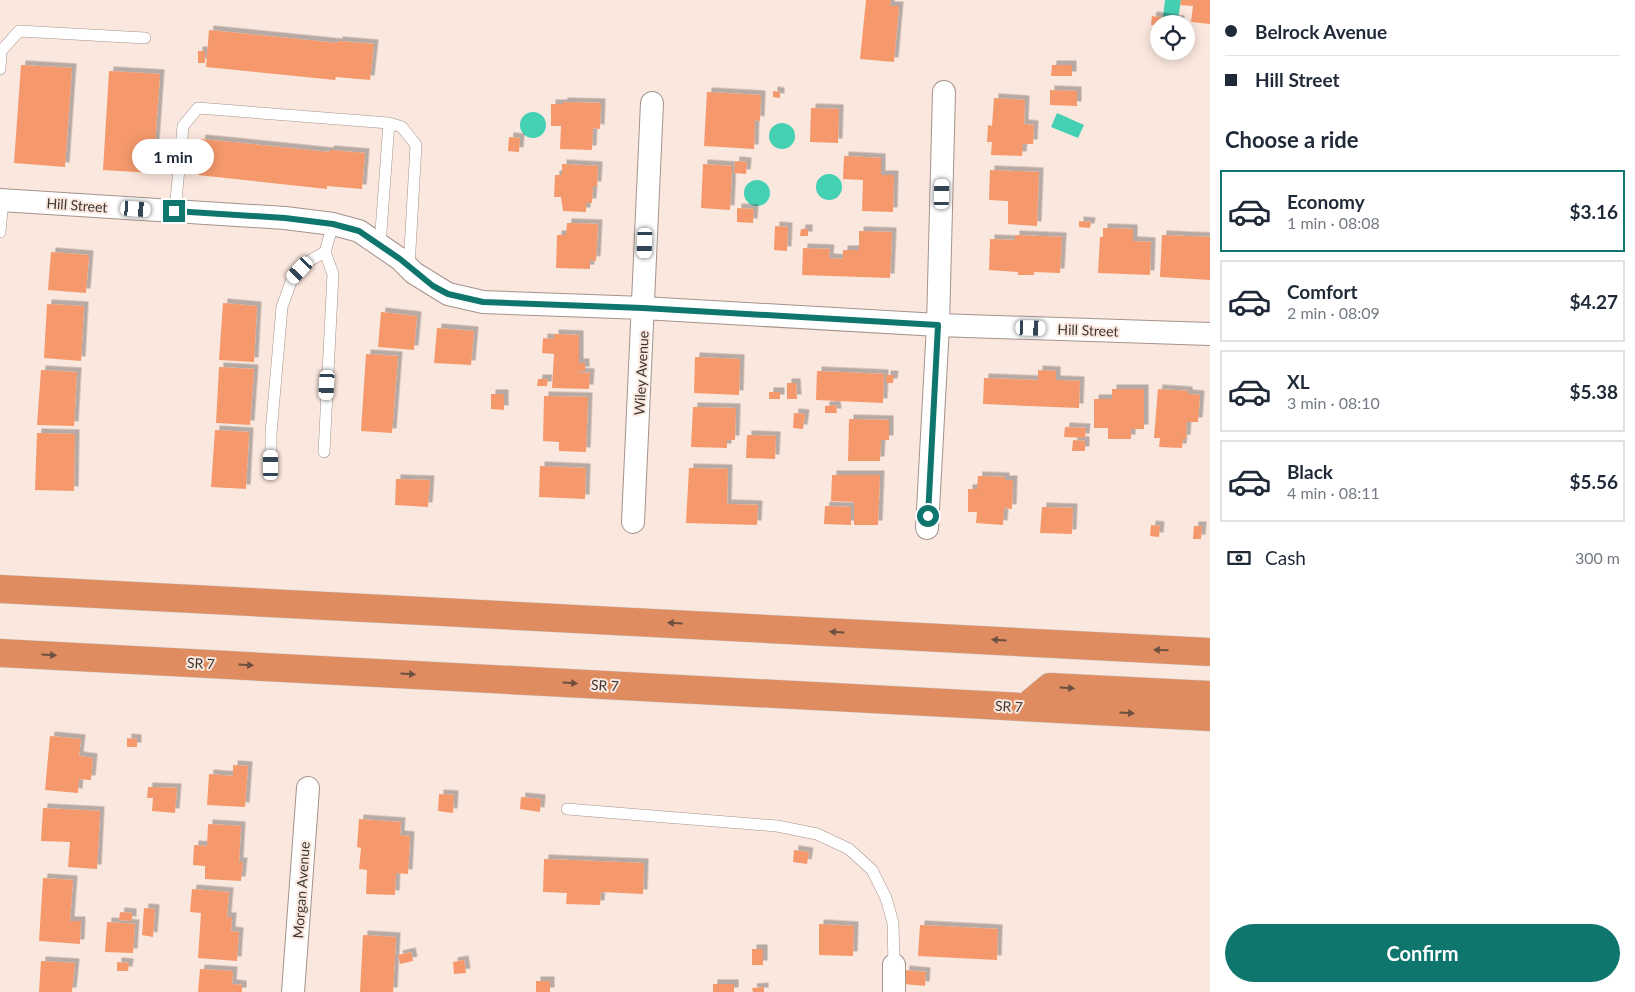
<!DOCTYPE html>
<html lang="en">
<head>
<meta charset="utf-8">
<style>
  :root { --surface:#fff; --page:#f6f6f7; --text:#1f2937; --muted:#747a83; --line:#e0e1e3; --accent:#0f766e }
  body { margin:0; font-family:Lato,sans-serif; background:var(--page); color:var(--text); height:100vh; display:flex; flex-direction:column; font-size:19px; white-space:nowrap }
  * { box-sizing:border-box; margin:0 }
  p { font-size:16px; color:var(--muted) }
  .icon { flex:none; width:28px; height:28px; fill:none; stroke:currentColor; stroke-width:2; stroke-linecap:round; stroke-linejoin:round }
  .map { position:relative; flex:1; overflow:hidden }
  .side { display:flex; flex-direction:column; background:var(--surface); width:425px }
  .side>* { flex:none }
  .banner { display:grid; align-content:center; height:110px; padding:0 15px; background:var(--surface) }
  .controls { position:absolute; left:1150px; top:15px; display:grid; gap:10px }
  .controls a { display:grid; place-items:center; width:45px; height:45px; border-radius:50%; background:var(--surface); box-shadow:0 2px 12px #0003; font-size:25px }
  .end { position:absolute; width:22px; height:22px; margin:-11px; border:6px solid #0f766e; background:#fff; box-shadow:0 0 0 2px #fff }
  .from { border-radius:50% }
  .bubble { position:absolute; height:35px; border-radius:18px; background:var(--surface); box-shadow:0 2px 12px #0003; font-size:16px; font-weight:700; line-height:35px; text-align:center }
  .car { position:absolute; width:15px; height:30px; margin:-15px -8px; border-radius:6px; box-shadow:0 0 4px 1px #0007; background:linear-gradient(#fff 24%,#345 0 40%,#fff 0 76%,#345 0 86%,#fff 0) }
  .banner b { display:flex; align-items:center; gap:18px; height:48px; font-size:19px }
  .banner b+b { border-top:1px solid var(--line) }
  .banner i { width:12px; height:12px; background:var(--text) }
  ul { padding:0; list-style:none }
  li { display:flex; align-items:center; gap:15px; height:82px; margin:0 10px 8px; padding:0 5px; border:2px solid var(--line); border-radius:0px }
  li div { flex:1 }
  li b { display:block; font-size:19px }
  li em { font-style:normal; font-weight:700 }
  li.selected { border-color:var(--accent) }
  li>.icon { width:45px; height:45px; stroke-width:1.5 }
  h2 { padding:0 15px; font-size:22px; line-height:60px }
  .pay { display:flex; align-items:center; gap:12px; height:55px; padding:0 15px; font-size:19px }
  .pay p { margin-inline-start:auto }
  .action { display:flex; gap:10px; margin-top:auto; padding:10px 15px }
  .action a { flex:1; height:58px; border-radius:30px; background:var(--accent); color:#fff; font-size:20px; font-weight:700; line-height:58px; text-align:center }
  main { display:flex; flex:1; min-height:0 }
  .map>svg:first-child { display:block }
  .water { fill:#44d0b3 }
  .building { fill:#f5996c; filter:url(#shadow) }
  .lines { fill:none; stroke-linecap:round; stroke-linejoin:round }
  .service-casing { stroke:#a4938b; stroke-width:12 }
  .minor-casing { stroke:#a4938b; stroke-width:24 }
  .trunk-casing { stroke:#d0cfce; stroke-width:29 }
  .service { stroke:#fff; stroke-width:11 }
  .minor { stroke:#fff; stroke-width:22 }
  .trunk { stroke:#de8c60; stroke-width:28 }
  .oneway { fill:#6d5040 }
  .route { stroke:#0f766e; stroke-width:6 }
  .labels { text-anchor:middle; dominant-baseline:central; stroke-width:4; stroke-linejoin:round; paint-order:stroke }
  .street-label { font-size:14px; fill:#3d3633; stroke:#fae7de }
</style>
</head>
<body>
<main>
<div class="map">
<svg width="1210" height="992" viewBox="0 0 1210 992">
  <defs>
    <filter id="shadow"><feDropShadow dx="4.5" dy="-4.5" stdDeviation="0" flood-color="#0004"/></filter>
  </defs>
  <rect width="100%" height="100%" fill="#fae7de"/>
  <!-- water -->
  <path class="water" d="M1165,0H1181L1178,19L1163,17Z
    M520 125a13 13 0 1 1 26 0a13 13 0 1 1-26 0Z
    M1057,113L1084,125L1078,138L1051,127Z
    M769 136a13 13 0 1 1 26 0a13 13 0 1 1-26 0Z
    M816 187a13 13 0 1 1 26 0a13 13 0 1 1-26 0Z
    M744 193a13 13 0 1 1 26 0a13 13 0 1 1-26 0Z"/>
  <!-- building -->
  <path class="building" d="M866,0H891L890,6H899L894,62L860,59Z
    M1181,0H1210V24L1191,22L1193,6L1180,5Z
    M1152,16L1180,20V24L1151,25Z
    M209,30L338,43V41L374,44L370,80L336,77L335,80L206,67Z
    M198,51H205V63H198Z
    M21,65L72,68L65,167L14,163Z
    M1052,65H1072V76H1051Z
    M109,71L160,74L153,173L103,170Z
    M1050,90L1077,91V106L1050,105Z
    M773,91L780,92V98L773,97Z
    M707,92L761,95L760,121L755,120L754,149L704,146Z
    M994,98L1025,100L1024,124L1034,125L1033,144H1023L1022,156L991,155L992,142H987L988,125L992,126Z
    M563,102L601,103L600,129L593,128L592,150L560,149L561,126H551V104H563Z
    M811,108L839,109L838,143L810,142Z
    M509,137L520,138L519,152L508,151Z
    M201,139L329,152L330,150L365,153L362,189L327,186V189L198,175Z
    M844,156L881,158V175H894L893,212L862,211L863,180L843,179Z
    M735,161L747,162L746,174L734,173Z
    M562,164L598,166L597,186H593L592,203H586V212L563,211L561,197H554L555,175H562Z
    M703,164L732,166L730,210L701,208Z
    M990,170L1039,172L1037,226L1008,224V201L989,200Z
    M737,208L754,209L753,223L737,222Z
    M1079,221L1091,222L1090,228L1079,227Z
    M567,223L598,224L596,261L590,260V269L556,268L557,235H566Z
    M775,226L788,227L787,251L774,250Z
    M1103,228L1133,229V241L1151,242L1150,275L1098,273L1100,237H1103Z
    M801,229H808V236H800Z
    M859,231L892,232L890,278L802,275L803,248L830,249L829,258L843,259V250H859Z
    M1015,235L1062,237L1060,273L1034,272V275H1018V272L989,270L990,239L1015,240Z
    M1162,235L1210,237V280L1160,277Z
    M51,252L89,255L86,293L48,290Z
    M223,303L257,306L254,362L219,360Z
    M47,304L84,306L81,361L44,358Z
    M381,312L417,316L414,350L378,347Z
    M437,328L474,331L471,365L434,363Z
    M554,334L579,335V363H585V371H578L577,372L590,373L589,389L552,388L554,354L542,353L543,338L554,339Z
    M366,354L398,356L392,433L361,431Z
    M695,357L740,359L739,395L694,393Z
    M219,367L254,369L250,425L216,423Z
    M41,370L77,372L74,426L37,425Z
    M1038,370L1056,371V380L1080,381L1079,408L983,404L984,378L1038,380Z
    M817,371L884,374L883,403L816,400Z
    M886,375H894L893,383H886Z
    M538,379H548L547,386H537Z
    M787,383H796L797,399H787Z
    M1112,389H1144V429H1131V439H1108V428H1094V399H1112Z
    M1158,389L1188,391V394L1200,395L1198,422H1187L1186,439H1183L1182,448L1159,447L1160,438H1154Z
    M769,392H780V399H769Z
    M491,394H504V410L491,409Z
    M544,396L588,397L586,452L559,451V442L543,441Z
    M836,405L837,413H825V406Z
    M693,407L736,408L735,440H727V448L691,447Z
    M794,413L805,414L803,429L793,428Z
    M849,419L889,420V440H881L880,461H848Z
    M1065,427L1086,428L1085,438L1064,437Z
    M215,430L249,432L246,489L211,487Z
    M37,433L75,434L74,491L35,490Z
    M747,435L776,436L775,459L746,458Z
    M1073,440L1085,441V451H1072Z
    M540,466L586,468L585,499L539,497Z
    M689,468L728,469L727,504L758,505L757,525L686,523Z
    M832,475H880L878,525H854V502L831,501Z
    M978,476L1005,477V480H1013L1012,509L1004,508L1003,525L976,523L977,512H968V489H977Z
    M396,479L430,480L428,507L395,505Z
    M825,506L851,507V525L824,524Z
    M1042,507L1073,508L1072,534L1040,533Z
    M1151,525L1160,526L1159,537L1150,536Z
    M1194,526H1202L1201,539H1193Z
    M50,736L81,739L79,756L93,758L91,780L79,779L78,793L45,790Z
    M127,738L137,739V747H127Z
    M233,765L248,766L245,807L207,805L209,774L233,776Z
    M148,787L177,788L175,813L152,811L153,798H147Z
    M439,794L454,795L453,813L438,811Z
    M521,797L541,799L540,812L520,809Z
    M43,808L100,811L97,869L68,867L70,842L41,841Z
    M359,819L401,822L400,835L410,836L408,874L396,873L395,895L366,894L367,870L359,869L361,848L357,847Z
    M208,824L241,826L239,862H243L241,881L205,879V866L193,865L194,845L207,846Z
    M794,850L809,852L807,864L793,862Z
    M544,859L644,863L643,894L601,892L600,905L566,904L567,893L543,892Z
    M43,878L73,880L70,921H81L80,944L39,941Z
    M192,889L229,892L227,917H232L231,931L239,932L237,961L198,958L201,913L190,912Z
    M144,908L155,909L153,937L142,935Z
    M120,912L132,913V921L119,920Z
    M107,922L135,924L133,953L105,952Z
    M819,924L854,926L853,956L819,955Z
    M920,925L998,929L997,960L918,956Z
    M363,935L396,937L393,992H360Z
    M752,949H763V965H752Z
    M411,952L413,961L400,964L398,955Z
    M464,960L466,973L454,974L453,962Z
    M41,961L75,963L72,992H39Z
    M117,962L129,963L128,971H117Z
    M200,969L233,971L232,984L242,985V992H198Z
    M905,970L926,972L925,986L904,984Z
    M536,981H550V992H536Z
    M713,984H734V992H713Z
    M764,987V992H753L752,988Z"/>
  <g class="lines">
    <defs>
      <path id="service" d="M0,69L1,51L19,31L145,38
        M175,211L183,126L198,108L389,123L402,127L416,145L409,267
        M0,232L3,200
        M380,245L389,123
        M324,452L333,274L325,252L333,224
        M271,465V433L282,307L292,279L309,261L325,252
        M567,809L777,826L817,834L849,849L872,870L886,898L893,923L894,965"/>
      <path id="minor" d="M0,200L285,218L333,224L359,231L400,259L414,273L448,294L483,302L643,308L938,325L1210,334
        M633,522L652,103
        M927,528L938,325L944,92
        M894,965V992
        M293,992L308,788"/>
      <path id="trunk" d="M0,589L1210,652
        M0,653L1210,717
        M1026,707L1050,687L1210,695"/>
    </defs>
    <!-- service casing -->
    <use href="#service" class="service-casing"/>
    <!-- minor casing -->
    <use href="#minor" class="minor-casing"/>
    <!-- trunk casing -->
    <use href="#trunk" class="trunk-casing"/>
    <!-- service -->
    <use href="#service" class="service"/>
    <!-- minor -->
    <use href="#minor" class="minor"/>
    <!-- trunk -->
    <use href="#trunk" class="trunk"/>
  </g>
  <!-- one-way arrows -->
  <defs><path id="oneway-solid" d="M-6-.8H1V-3.2L6.5 0L1 3.2V.8H-6Z" transform="scale(1.25)"/></defs>
  <g class="oneway">
    <use href="#oneway-solid" transform="translate(675 623) rotate(-177)"/>
    <use href="#oneway-solid" transform="translate(837 632) rotate(-177)"/>
    <use href="#oneway-solid" transform="translate(999 640) rotate(-176)"/>
    <use href="#oneway-solid" transform="translate(1161 650) rotate(-178)"/>
    <use href="#oneway-solid" transform="translate(49 655) rotate(3)"/>
    <use href="#oneway-solid" transform="translate(246 665) rotate(3)"/>
    <use href="#oneway-solid" transform="translate(408 674) rotate(3)"/>
    <use href="#oneway-solid" transform="translate(570 683) rotate(3)"/>
    <use href="#oneway-solid" transform="translate(1067 688) rotate(3)"/>
    <use href="#oneway-solid" transform="translate(1127 713) rotate(3)"/>
  </g>
  <g class="lines">
    <!-- route -->
    <path class="route" d="M174,211L285,218L333,224L359,231L400,259L433,286L448,294L483,302L643,308L938,325L928,516"/>
  </g>
  <g class="labels">
    <!-- street labels -->
    <g class="street-label">
      <text transform="translate(77 205) rotate(4)">Hill Street</text>
      <text transform="translate(1088 330) rotate(2)">Hill Street</text>
      <text transform="translate(641 373) rotate(-87)">Wiley Avenue</text>
      <text transform="translate(201 663) rotate(3)">SR 7</text>
      <text transform="translate(605 685) rotate(3)">SR 7</text>
      <text transform="translate(1009 706) rotate(3)">SR 7</text>
      <text transform="translate(301 890) rotate(-86)">Morgan Avenue</text>
    </g>
  </g>
</svg>
<div class="controls">
<a><svg class="icon" aria-label="locate" viewBox="0 0 24 24"><circle cx="12" cy="12" r="6"/><path d="M12 2v4M12 18v4M2 12h4M18 12h4"/></svg></a>
</div>
<i class="end from" style="left:928px;top:516px"></i>
<i class="end" style="left:174px;top:211px"></i>
<div class="bubble" style="left:132px;top:139px;width:82px">1 min</div>
<i class="car" style="left:942px;top:194px;rotate:1deg"></i>
<i class="car" style="left:136px;top:209px;rotate:94deg"></i>
<i class="car" style="left:645px;top:243px;rotate:182deg"></i>
<i class="car" style="left:300px;top:270px;rotate:223deg"></i>
<i class="car" style="left:1031px;top:328px;rotate:92deg"></i>
<i class="car" style="left:327px;top:385px;rotate:183deg"></i>
<i class="car" style="left:271px;top:465px;rotate:0deg"></i>
</div>
<section class="side">
<div class="banner">
<b><i class="from"></i>Belrock Avenue</b>
<b><i></i>Hill Street</b>
</div>
<h2>Choose a ride</h2>
<ul>
<li class="selected"><svg class="icon" aria-label="car" viewBox="0 0 24 24"><path d="M5 17H2v-5l4-1 3-4h7l3 4 3 1v5h-3M9 17h6M6 11h13"/><circle cx="7" cy="17" r="2"/><circle cx="17" cy="17" r="2"/></svg><div><b>Economy</b><p>1 min · 08:08</p></div><em>$3.16</em></li>
<li><svg class="icon" aria-label="car" viewBox="0 0 24 24"><path d="M5 17H2v-5l4-1 3-4h7l3 4 3 1v5h-3M9 17h6M6 11h13"/><circle cx="7" cy="17" r="2"/><circle cx="17" cy="17" r="2"/></svg><div><b>Comfort</b><p>2 min · 08:09</p></div><em>$4.27</em></li>
<li><svg class="icon" aria-label="car" viewBox="0 0 24 24"><path d="M5 17H2v-5l4-1 3-4h7l3 4 3 1v5h-3M9 17h6M6 11h13"/><circle cx="7" cy="17" r="2"/><circle cx="17" cy="17" r="2"/></svg><div><b>XL</b><p>3 min · 08:10</p></div><em>$5.38</em></li>
<li><svg class="icon" aria-label="car" viewBox="0 0 24 24"><path d="M5 17H2v-5l4-1 3-4h7l3 4 3 1v5h-3M9 17h6M6 11h13"/><circle cx="7" cy="17" r="2"/><circle cx="17" cy="17" r="2"/></svg><div><b>Black</b><p>4 min · 08:11</p></div><em>$5.56</em></li>
</ul>
<div class="pay"><svg class="icon" aria-label="cash" viewBox="0 0 24 24"><path d="M3 7h18v10H3z"/><circle cx="12" cy="12" r="2"/></svg>Cash<p>300 m</p></div>
<div class="action"><a>Confirm</a></div>
</section>
</main>
</body>
</html>
